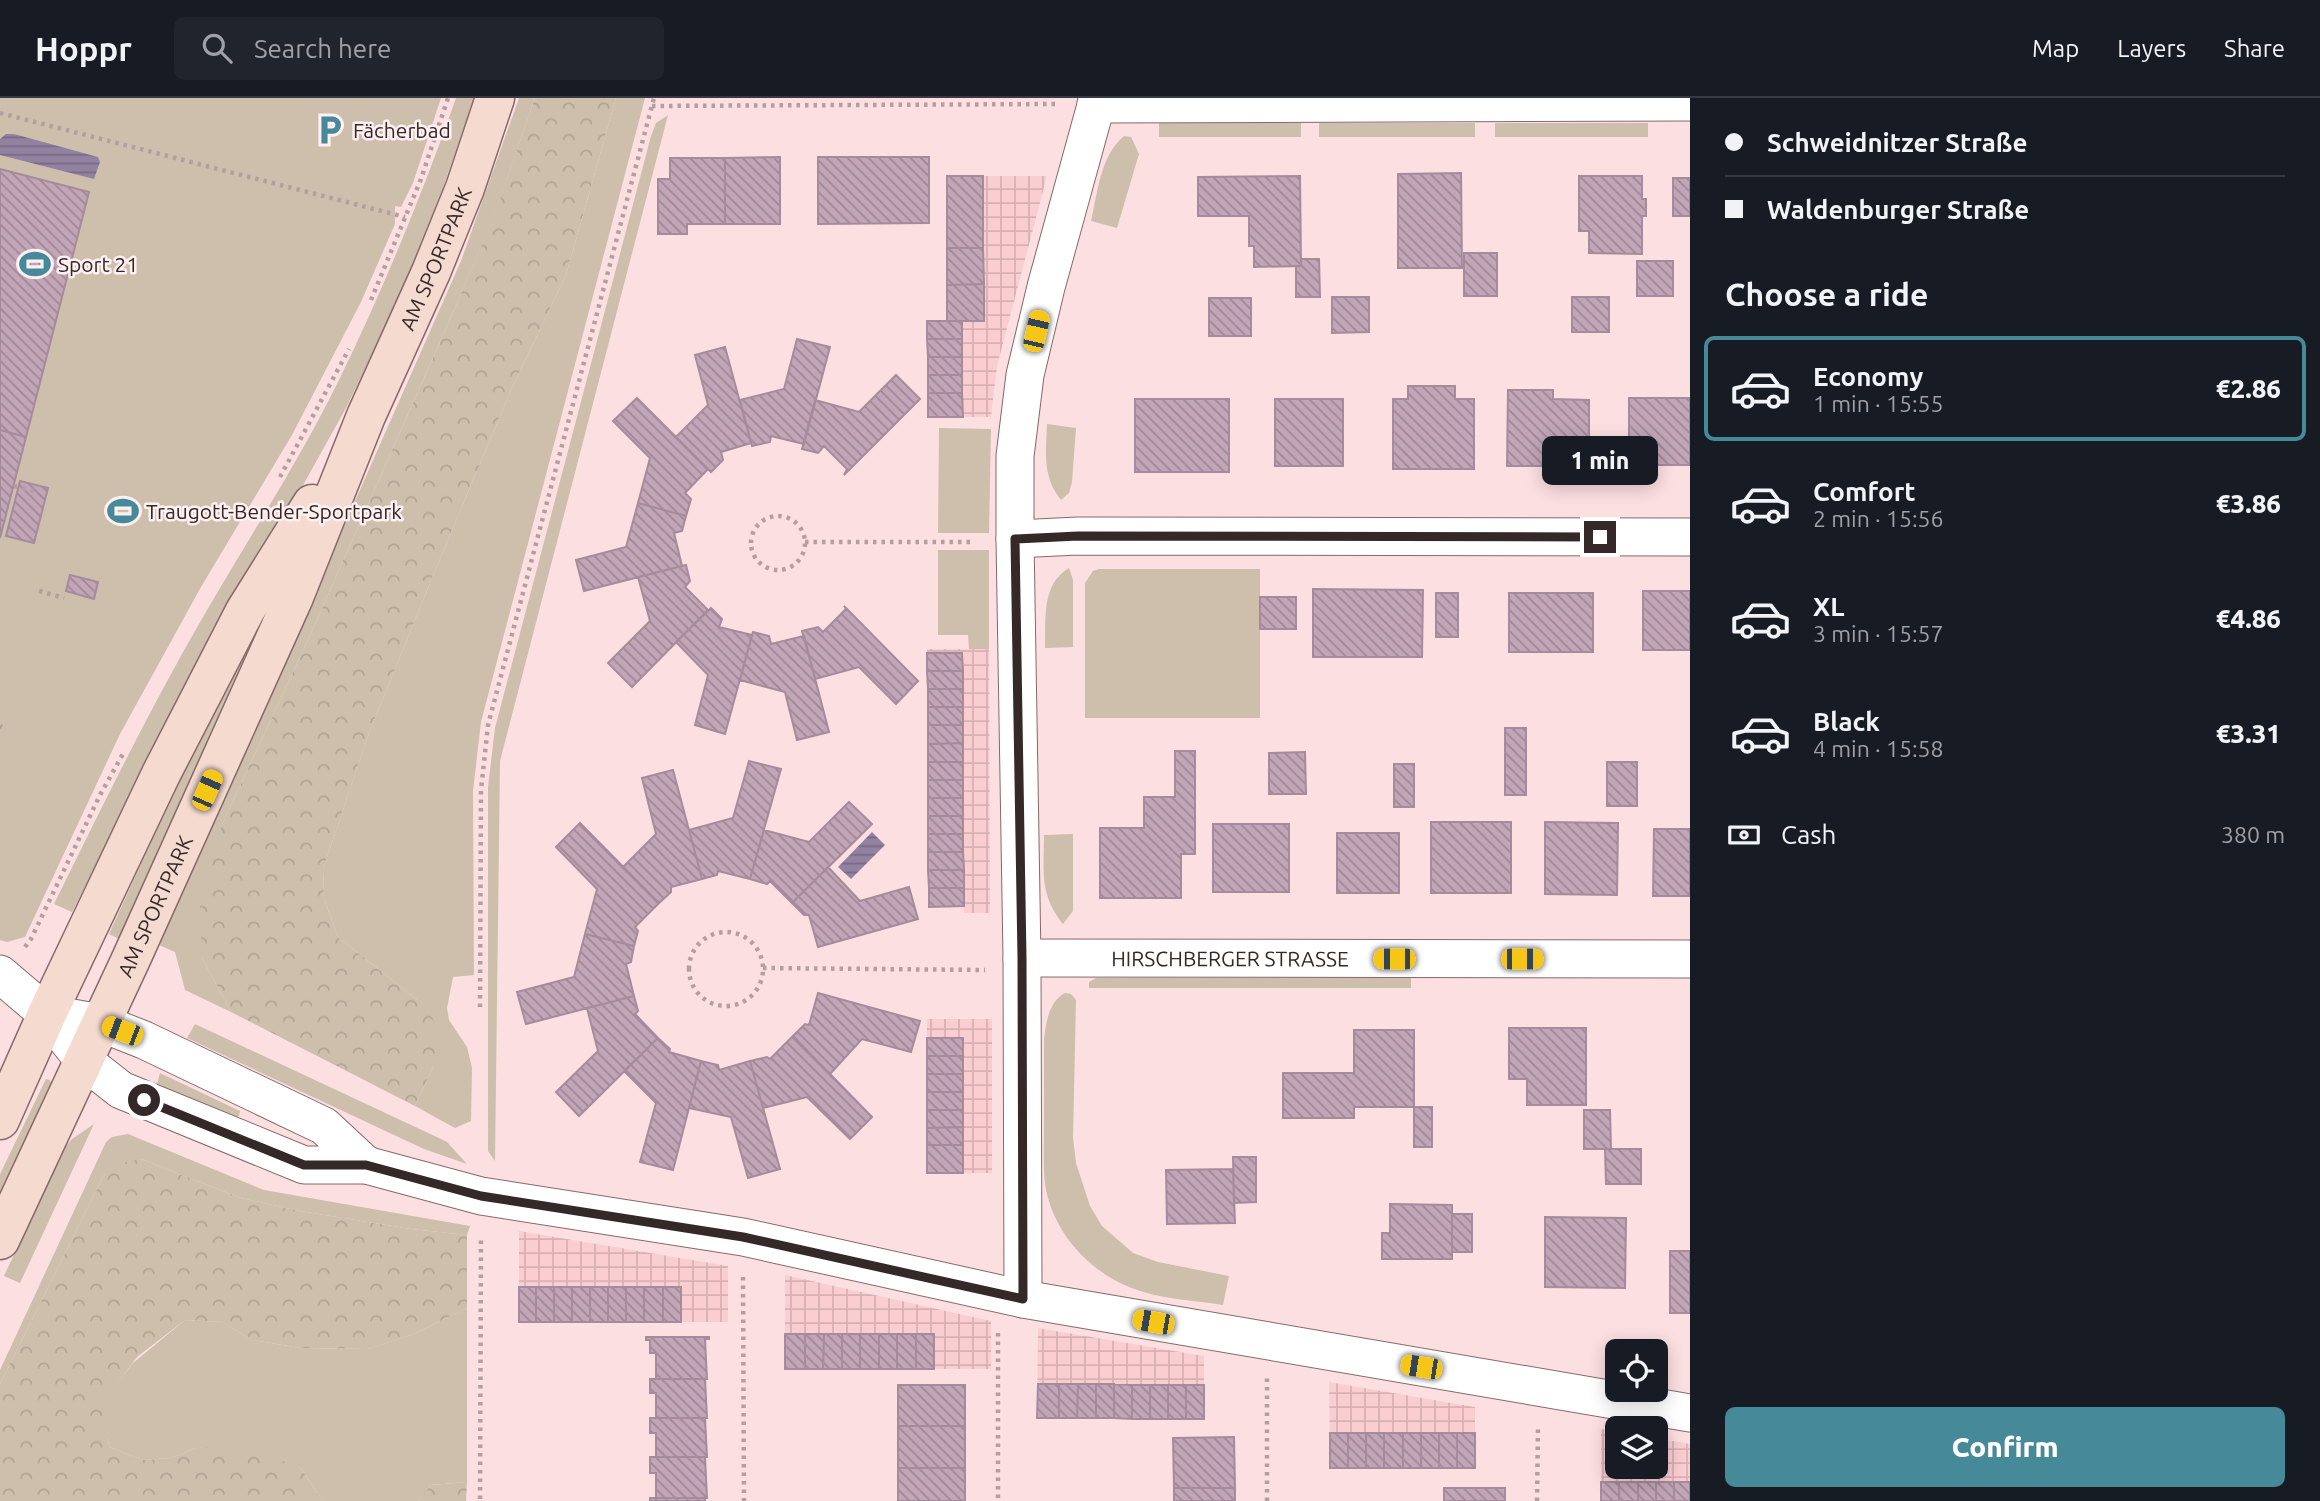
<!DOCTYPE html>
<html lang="en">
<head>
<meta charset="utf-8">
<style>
  :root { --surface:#171b24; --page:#20242c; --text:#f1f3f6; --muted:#9ea1a6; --line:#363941; --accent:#468999 }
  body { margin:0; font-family:Ubuntu,sans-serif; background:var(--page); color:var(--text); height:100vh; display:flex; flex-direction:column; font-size:26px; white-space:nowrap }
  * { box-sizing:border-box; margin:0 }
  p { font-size:23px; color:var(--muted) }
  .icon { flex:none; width:38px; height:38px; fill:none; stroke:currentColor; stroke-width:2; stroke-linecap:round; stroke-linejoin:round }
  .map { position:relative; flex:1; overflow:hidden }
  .details { display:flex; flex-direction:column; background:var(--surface); width:630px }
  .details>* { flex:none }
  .banner { display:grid; align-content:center; height:154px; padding:0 35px; background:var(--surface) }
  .tools { position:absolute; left:1605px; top:1241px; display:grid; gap:14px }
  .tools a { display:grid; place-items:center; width:63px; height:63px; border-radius:10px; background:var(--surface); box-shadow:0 4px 18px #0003; font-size:35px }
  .end { position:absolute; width:32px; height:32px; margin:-16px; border:9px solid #352829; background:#fff; box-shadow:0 0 0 4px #fff }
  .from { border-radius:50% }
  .bubble { position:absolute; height:49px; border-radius:10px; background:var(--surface); box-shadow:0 4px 18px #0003; font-size:23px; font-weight:800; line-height:49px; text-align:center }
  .car { position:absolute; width:21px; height:42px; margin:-21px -10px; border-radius:9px; box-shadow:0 0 5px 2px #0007; background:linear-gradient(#f5c518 24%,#345 0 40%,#f5c518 0 76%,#345 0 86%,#f5c518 0) }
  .banner b { display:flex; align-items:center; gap:24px; height:66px; font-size:26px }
  .banner b+b { border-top:2px solid var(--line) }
  .banner i { width:18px; height:18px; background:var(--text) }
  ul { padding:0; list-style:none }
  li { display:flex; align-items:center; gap:21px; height:105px; margin:0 14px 10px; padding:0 21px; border:4px solid transparent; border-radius:10px }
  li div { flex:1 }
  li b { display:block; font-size:26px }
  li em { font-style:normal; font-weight:800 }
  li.current { border-color:var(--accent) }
  li>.icon { width:63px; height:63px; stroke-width:1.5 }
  h2 { padding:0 35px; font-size:32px; line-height:84px }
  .pay { display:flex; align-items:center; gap:18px; height:77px; padding:0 35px; font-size:26px }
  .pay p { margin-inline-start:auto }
  .action { display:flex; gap:14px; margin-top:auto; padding:14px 35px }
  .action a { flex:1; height:80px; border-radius:10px; background:var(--accent); color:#fff; font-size:28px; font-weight:800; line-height:80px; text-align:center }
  header { display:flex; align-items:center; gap:42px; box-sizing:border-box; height:98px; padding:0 35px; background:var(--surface); border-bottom:2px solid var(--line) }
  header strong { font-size:33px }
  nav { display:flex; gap:38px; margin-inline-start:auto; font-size:24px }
  .search { width:490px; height:63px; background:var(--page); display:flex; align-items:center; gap:18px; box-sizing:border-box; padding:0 24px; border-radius:10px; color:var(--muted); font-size:26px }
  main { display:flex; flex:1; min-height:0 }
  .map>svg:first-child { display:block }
  .industrial { fill:url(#industrial-grid) }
  .green { fill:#cdbfac }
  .forest { fill:url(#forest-crowns) }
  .water { fill:url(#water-rules) }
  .building { fill:url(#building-back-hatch); stroke:#a68b9c; stroke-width:2 }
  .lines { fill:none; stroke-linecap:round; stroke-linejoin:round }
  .street-casing { stroke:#87686b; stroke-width:39 }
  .secondary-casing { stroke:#87686b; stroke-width:41 }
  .path { stroke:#b59e9f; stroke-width:4.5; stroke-dasharray:3.5 5; stroke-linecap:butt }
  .street { stroke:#fff; stroke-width:37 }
  .secondary { stroke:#f4dacf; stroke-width:38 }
  .route { stroke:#352829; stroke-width:9 }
  .labels { text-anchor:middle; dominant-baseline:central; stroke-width:5; stroke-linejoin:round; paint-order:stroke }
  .poi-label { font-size:21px; fill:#352829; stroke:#fff0f1; text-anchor:start }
  .street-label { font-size:21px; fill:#352829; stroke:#fff0f1 }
</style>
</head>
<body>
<header>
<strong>Hoppr</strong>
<div class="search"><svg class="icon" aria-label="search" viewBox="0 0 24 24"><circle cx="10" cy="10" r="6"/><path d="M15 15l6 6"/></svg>Search here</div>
<nav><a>Map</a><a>Layers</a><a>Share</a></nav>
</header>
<main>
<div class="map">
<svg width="1690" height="1403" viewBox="0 0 1690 1403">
  <defs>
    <pattern id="industrial-grid" width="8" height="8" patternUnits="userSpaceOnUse" patternTransform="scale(1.75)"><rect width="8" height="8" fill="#faced1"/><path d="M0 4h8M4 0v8" fill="none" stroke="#d7b1b3"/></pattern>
    <pattern id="forest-crowns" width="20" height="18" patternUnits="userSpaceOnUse" patternTransform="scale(1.75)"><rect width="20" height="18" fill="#cdbfac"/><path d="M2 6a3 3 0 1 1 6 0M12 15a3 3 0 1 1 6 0" fill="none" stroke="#b1a494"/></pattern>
    <pattern id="water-rules" width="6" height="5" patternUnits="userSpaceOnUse" patternTransform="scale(1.75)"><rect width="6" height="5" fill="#9281a0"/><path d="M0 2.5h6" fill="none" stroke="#786a82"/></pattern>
    <pattern id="building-back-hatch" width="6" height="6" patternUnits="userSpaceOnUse" patternTransform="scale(1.75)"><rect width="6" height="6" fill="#c2a6b7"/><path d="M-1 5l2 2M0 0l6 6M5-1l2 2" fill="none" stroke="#9e8795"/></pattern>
  </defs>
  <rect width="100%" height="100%" fill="#fcdfe1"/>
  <!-- industrial -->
  <path class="industrial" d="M947,78H1047L997,268L991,319H928L927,223L947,222Z
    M927,551H989L990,815H964L963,808L929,809Z
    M927,921H992V1075H927Z
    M519,1133L728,1168V1224H519Z
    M785,1177L991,1223V1271H785Z
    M1038,1230L1204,1258V1321L1037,1320Z
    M1329,1284L1475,1309V1370H1330Z
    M1601,1331L1617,1333V1368H1656V1340L1690,1346V1403H1601Z"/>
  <!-- green -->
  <path class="green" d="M0,0H441L413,85L401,109L395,108V126L361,204L292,337L201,489L120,636L25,839L7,844L0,842Z
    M456,0H474L442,92L398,202L346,310L145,671L72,814L54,806C102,709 149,612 203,519C248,441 298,365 338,284C383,192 422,97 456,0Z
    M519,0H535L495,116L455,210L312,533L221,729L202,860L231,914L185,892L175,854L159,847L461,163Z
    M616,0H645L481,624L473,693L474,877L453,879L447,910L449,922L467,949L472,970L471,1023L455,1030L415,1008L433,969L421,905L338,839L324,801L323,771L369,635L437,468L511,292L566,177Z
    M668,17L500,663L495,1063L488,1053V689L495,630L651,38L656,25Z
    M1159,25H1301V39H1159Z
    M1319,25H1475V39H1319Z
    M1495,25H1648V39H1495Z
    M1124,38L1131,39L1139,56L1117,130L1091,123C1098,94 1100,58 1124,38Z
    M1047,326L1076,330L1072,384L1069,395L1061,402C1042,379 1046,354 1047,326Z
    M939,330L991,331L989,435H938Z
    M938,452H989V551H969L968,537H938Z
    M1069,470L1073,482V549L1045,550C1046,522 1041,486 1069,470Z
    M1099,471H1260V620H1085V485L1093,473Z
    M257,531L262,535L261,541L119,841L109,836L188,663Z
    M1073,736V813L1063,826C1039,796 1044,773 1044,737Z
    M1411,879V890H1089V884L1096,880Z
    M1065,895L1071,896L1076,902L1073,1040L1076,1065L1090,1108L1102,1128L1133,1155L1158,1164L1229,1178L1223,1207C1192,1202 1158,1201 1129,1189C1086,1171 1052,1132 1045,1086C1043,1066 1044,1046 1044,1027C1044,998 1044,970 1044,941C1046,925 1049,903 1065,895Z
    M195,926L441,1041L447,1044L467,1066L424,1051L187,940Z
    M160,975L240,1013L239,1018L233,1021L157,986Z
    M46,981L50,982L52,989L0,1104V1076Z
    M94,1026L20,1185L4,1178L63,1052L72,1041Z
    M128,1036L264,1092L470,1128L467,1137L411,1131L300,1113L241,1100L141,1061L104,1077L0,1286V1272L106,1044L112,1039Z
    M467,1210V1384L431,1387L418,1403H323L300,1369L197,1349L172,1360L143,1362L109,1349L104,1302L133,1265L185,1222L222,1224L252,1242L300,1250L368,1251L414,1236Z"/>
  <!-- forest -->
  <path class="forest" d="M535,0H616L566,177L511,292L437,468L369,635L323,771L324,801L338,839L421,905L433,921L437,940L433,969L415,1008L231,914L202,860L200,809L221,729L312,533L455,210L495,115Z
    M141,1061L241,1100L300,1113L411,1131L467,1137V1210L414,1236L368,1251L300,1250L252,1242L222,1224L185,1222L137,1259L105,1302L109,1349L143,1362L172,1360L197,1349L250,1351L300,1369L323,1403H0V1286L104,1077L117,1066Z
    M467,1384L466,1403H418L431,1387Z"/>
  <!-- water -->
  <path class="water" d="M6,36H14L98,59L100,64L94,81L0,57V41Z
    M872,734L885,747L851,781L838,769Z"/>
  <!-- building -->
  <path class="building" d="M780,59V126H725V60Z
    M818,59H929V125L818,126Z
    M670,60H725V126H687V136H658V81H670Z
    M0,71L89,94L26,339L0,332Z
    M1461,75L1462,170H1398V76Z
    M947,78H983V150H947Z
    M1300,78L1301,168L1254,169V148H1249V118H1198V79Z
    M1579,78H1642V101H1646V118H1642V156L1589,155V133H1579Z
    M1673,80H1690V118H1673Z
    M947,150H983L984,186L947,187Z
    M1464,155H1497V198H1464Z
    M1301,161H1319L1320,199H1296V168H1301Z
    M1637,163H1673V198H1637Z
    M984,186V223H947V187Z
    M1332,199H1369V234L1332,235Z
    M1572,199H1609V234H1572Z
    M1209,200H1251V238H1209Z
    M927,223H962V241H927Z
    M797,241L830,249L804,346L771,338L770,344L752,348L740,302L784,291Z
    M927,241H962V259H928Z
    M725,249L751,345L721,354L723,362L711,374L676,339L708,307L695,257Z
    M928,259H962V277H928Z
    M896,277L920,301L844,377L847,371L824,348L818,355L802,351L815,302L859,314Z
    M928,277H962V295H928Z
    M1408,288H1455V301H1474V371H1393V301H1408Z
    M1508,292H1553V301L1589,302V368H1507Z
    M928,295H962L963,319H928Z
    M637,300L708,371L685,395L691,401L686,418L638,405L650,360L613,323Z
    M1629,300H1690V367H1629Z
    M1135,301H1229V374H1135Z
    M1275,301H1343V368H1275Z
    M0,332L26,339L0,440Z
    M20,383L48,390L34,445L6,438Z
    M638,405L686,418L682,433L674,435L682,468L584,493L576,462L626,449Z
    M686,467L690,483L685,489L708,512L632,589L608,565L650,523L638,479Z
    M70,477L98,484L94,501L66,493Z
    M1313,491L1423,492L1422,559H1313Z
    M1643,493H1690V552H1643Z
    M1436,495H1458V539H1436Z
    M1509,495H1593V554H1509Z
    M1260,499H1296V531H1260Z
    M844,508L918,583L896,606L859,569L815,581L802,533L818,529L823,534L846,511Z
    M711,510L722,521L719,529L752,537L725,636L695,627L708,577L676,544Z
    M753,534L769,538L771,546L804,538L829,634L797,642L785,594L740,582Z
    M927,555H962L963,573H927Z
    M927,573H963V591H928Z
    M928,591H963V609H928Z
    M928,609H963V627H928Z
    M928,627H963V645L928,646Z
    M1505,630H1526V697H1505Z
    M963,645V664H928V646Z
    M1175,653H1195V756H1181V800H1100V730H1144V699H1175Z
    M1305,654L1306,696H1269V655Z
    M749,663L781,671L750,781L718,773L717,777L702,781L689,732L733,720Z
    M928,664H963V682H928Z
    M1607,664H1637V708H1607Z
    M1394,666H1414V709H1394Z
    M673,672L702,781L671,789V794L659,805L623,769L656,736L642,680Z
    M928,682H963V700H928Z
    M928,700H963V718H928Z
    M849,704L872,726L792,805L770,783L767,786L750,781L764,732L809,744Z
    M928,718H963V736H928Z
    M1431,724H1511V795H1431Z
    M1545,724L1618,725L1617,797L1545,796Z
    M580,725L659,805L635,829L638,833L634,848L585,836L597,791L556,749Z
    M1213,726H1289V794H1213Z
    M1654,731H1690V798H1653Z
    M1337,735H1399V795H1337Z
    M928,736H963V754H928Z
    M928,754H963L964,772H928Z
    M828,769L860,803L909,789L918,821L818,849L809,817H804L792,805Z
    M928,772H964V790H929Z
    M929,790H964V808L929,809Z
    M585,836L634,848L631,864L626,866L634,898L526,926L517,894L574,879Z
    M818,895L920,923L911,954L862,941L830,976L793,938L805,926L809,927Z
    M634,898L638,913L635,916L658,940L579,1018L556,994L598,953L587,910Z
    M1509,930H1586V1007H1527V981H1509Z
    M1354,932H1414V1009H1354V1020H1283V975H1354Z
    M793,938L872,1019L850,1041L807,999L763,1010L750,963L767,959L770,961Z
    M658,940L670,951L669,954L701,963L673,1072L640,1064L656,1005L624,973Z
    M927,940H963V958H927Z
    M927,958H963V976H927Z
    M701,963L718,967L719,972L750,963L780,1071L748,1080L731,1019L689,1010Z
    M927,976H963V994H927Z
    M927,994H963V1012H927Z
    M1414,1009H1432V1049H1414Z
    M927,1012H963V1029L927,1030Z
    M1584,1012H1610L1611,1051H1584Z
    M963,1029V1047H927V1030Z
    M927,1047H963V1075H927Z
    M1605,1051H1641V1086H1606Z
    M1233,1059H1256V1104L1234,1105Z
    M1233,1071L1235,1125L1167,1126L1166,1072Z
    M1390,1106L1452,1107V1161H1382V1135H1390Z
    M1452,1116H1472V1154H1452Z
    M1545,1119L1626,1120L1625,1190L1545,1189Z
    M1670,1153H1690V1215H1670Z
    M519,1189H536V1224H519Z
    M536,1189H554V1224H536Z
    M554,1189H572V1224H554Z
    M572,1189H590V1224H572Z
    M590,1189H608V1224H590Z
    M608,1189H626V1224H608Z
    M626,1189H644V1224H626Z
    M644,1189H663V1224H644Z
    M663,1189H681V1224H663Z
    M785,1236H805V1271H785Z
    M805,1236H824L823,1271H805Z
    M824,1236H842V1271H823Z
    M842,1236H860V1271H842Z
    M860,1236H879V1271H860Z
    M879,1236H897V1271H879Z
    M897,1236H916V1271H897Z
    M916,1236H934V1271H916Z
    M646,1239H709V1241H705L707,1281H656V1255H650V1242H646Z
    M650,1281H705L707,1320H656V1295H650Z
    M1038,1286H1059V1320H1037Z
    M1059,1286H1078L1077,1320H1059Z
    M1078,1286H1096V1320H1077Z
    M1096,1286H1114V1320H1096Z
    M1114,1286L1132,1287V1321L1114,1320Z
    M898,1287H965V1328H898Z
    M1132,1287H1150V1321H1132Z
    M1150,1287H1168V1321H1150Z
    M1168,1287H1186V1321H1168Z
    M1186,1287H1204V1321H1186Z
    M650,1320H705L707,1359H656V1335H650Z
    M898,1328H965V1370H898Z
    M1330,1335H1348V1370H1330Z
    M1348,1335H1366V1370H1348Z
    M1366,1335H1384V1370H1366Z
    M1384,1335H1403V1370H1384Z
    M1403,1335H1421V1370H1403Z
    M1421,1335H1439V1370H1421Z
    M1439,1335H1457V1370H1439Z
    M1457,1335H1475V1370H1457Z
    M1234,1339L1235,1390H1174L1173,1340Z
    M650,1359H705L707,1400H656V1375H650Z
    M898,1370H965V1403H898Z
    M1601,1384H1619V1403H1601Z
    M1619,1384H1638V1403H1619Z
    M1638,1384H1656V1403H1638Z
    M1656,1384H1674V1403H1656Z
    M1674,1384H1690V1403H1674Z
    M1174,1390H1235V1403H1174Z
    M1444,1390H1505V1403H1444Z
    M650,1400H705V1403H650Z"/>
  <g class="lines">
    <defs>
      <g id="street">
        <path d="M1096,6L1690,4"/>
        <path d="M1015,441L1078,438L1690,439"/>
        <path id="s1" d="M1022,860L1690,861"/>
        <path d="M0,876L47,916L84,963L121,992L304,1067H366L481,1098L743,1139L1023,1201L1690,1315"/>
        <path d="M72,920L101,925L144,942L324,1028L366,1067"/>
        <path d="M1023,1201L1022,860L1015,441V358L1025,277L1046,189L1098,0"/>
      </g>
      <g id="secondary">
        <path d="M0,1022L47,916L161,676L245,513L312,406"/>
        <path id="s2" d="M0,1142L131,861L294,499L366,318L431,174L465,90L495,0"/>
      </g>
    </defs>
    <!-- street casing -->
    <use href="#street" class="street-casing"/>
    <!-- secondary casing -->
    <use href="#secondary" class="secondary-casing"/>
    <!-- path -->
    <path class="path" d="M652,8L1057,6
      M0,15L405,119
      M371,202L421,81L448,0
      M280,379L349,251
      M14,388L34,393
      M751 445a27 27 0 1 1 54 0a27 27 0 1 1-54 0Z
      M805,444H975
      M39,493L64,500
      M0,628L2,629
      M689 871a37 37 0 1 1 74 0a37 37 0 1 1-74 0Z
      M25,849L31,841L100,697L124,654
      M763,870L985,872
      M480,909L481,692L488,627L654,0
      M743,1179L744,1403
      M998,1235V1403
      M480,1401L481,1138
      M1267,1403V1280
      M1537,1403L1538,1328"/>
    <!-- street -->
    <use href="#street" class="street"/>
    <!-- secondary -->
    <use href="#secondary" class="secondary"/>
  </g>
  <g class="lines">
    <!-- route -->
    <path class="route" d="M144,1002L304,1067H366L481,1098L743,1139L1023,1201L1022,860L1015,441L1078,438L1600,439"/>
  </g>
  <!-- icons -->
  <defs>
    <symbol id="parking-bare" viewBox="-9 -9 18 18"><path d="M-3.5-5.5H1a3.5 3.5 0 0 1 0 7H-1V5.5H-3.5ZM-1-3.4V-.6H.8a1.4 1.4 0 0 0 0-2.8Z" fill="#468999" stroke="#fff0f1" stroke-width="2.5" paint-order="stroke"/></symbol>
    <symbol id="stadium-bare" viewBox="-9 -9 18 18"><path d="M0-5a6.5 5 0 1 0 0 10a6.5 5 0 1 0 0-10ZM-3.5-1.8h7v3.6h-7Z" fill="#468999" stroke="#fff0f1" stroke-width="2.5" paint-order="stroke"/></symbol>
  </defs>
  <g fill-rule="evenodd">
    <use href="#parking-bare" x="308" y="10" width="44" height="44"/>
    <use href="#stadium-bare" x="13" y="144" width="44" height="44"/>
    <use href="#stadium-bare" x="101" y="391" width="44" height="44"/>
  </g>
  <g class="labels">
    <!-- poi labels -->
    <g class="poi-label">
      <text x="353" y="32">Fächerbad</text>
      <text x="58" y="166">Sport 21</text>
      <text x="146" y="413">Traugott-Bender-Sportpark</text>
    </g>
    <!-- street labels -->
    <g class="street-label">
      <text stroke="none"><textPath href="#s2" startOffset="1074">AM SPORTPARK</textPath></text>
      <text stroke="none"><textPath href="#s2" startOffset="368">AM SPORTPARK</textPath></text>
      <text stroke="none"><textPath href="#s1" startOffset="208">HIRSCHBERGER STRASSE</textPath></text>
    </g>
  </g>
</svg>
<div class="tools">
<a><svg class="icon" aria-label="locate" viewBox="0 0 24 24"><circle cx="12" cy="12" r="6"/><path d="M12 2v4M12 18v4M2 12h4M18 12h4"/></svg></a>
<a><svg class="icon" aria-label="layers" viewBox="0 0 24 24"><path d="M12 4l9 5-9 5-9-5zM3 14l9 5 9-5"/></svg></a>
</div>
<i class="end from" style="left:144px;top:1002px"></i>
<i class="end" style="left:1600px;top:439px"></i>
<div class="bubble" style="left:1542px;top:338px;width:116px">1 min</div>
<i class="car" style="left:1036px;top:233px;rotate:13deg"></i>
<i class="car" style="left:207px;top:692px;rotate:24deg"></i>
<i class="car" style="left:1394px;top:861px;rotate:270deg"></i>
<i class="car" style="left:1522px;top:861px;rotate:90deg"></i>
<i class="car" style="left:122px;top:933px;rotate:291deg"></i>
<i class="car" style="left:1153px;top:1224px;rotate:280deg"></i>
<i class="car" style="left:1421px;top:1269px;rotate:279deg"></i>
</div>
<section class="details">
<div class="banner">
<b><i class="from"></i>Schweidnitzer Straße</b>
<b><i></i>Waldenburger Straße</b>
</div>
<h2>Choose a ride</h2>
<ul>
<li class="current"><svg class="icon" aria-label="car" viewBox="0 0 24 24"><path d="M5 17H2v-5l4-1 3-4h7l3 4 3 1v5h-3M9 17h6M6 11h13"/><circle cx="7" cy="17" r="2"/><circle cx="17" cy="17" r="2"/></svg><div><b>Economy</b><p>1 min · 15:55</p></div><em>€2.86</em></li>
<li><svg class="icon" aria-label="car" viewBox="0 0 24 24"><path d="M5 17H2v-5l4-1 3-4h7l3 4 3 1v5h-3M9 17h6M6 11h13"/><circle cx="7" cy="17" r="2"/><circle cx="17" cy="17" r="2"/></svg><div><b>Comfort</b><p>2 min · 15:56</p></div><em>€3.86</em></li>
<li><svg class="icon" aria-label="car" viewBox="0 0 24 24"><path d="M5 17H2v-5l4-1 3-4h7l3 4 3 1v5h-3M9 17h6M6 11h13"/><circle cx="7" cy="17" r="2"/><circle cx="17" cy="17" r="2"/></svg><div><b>XL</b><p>3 min · 15:57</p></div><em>€4.86</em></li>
<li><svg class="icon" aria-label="car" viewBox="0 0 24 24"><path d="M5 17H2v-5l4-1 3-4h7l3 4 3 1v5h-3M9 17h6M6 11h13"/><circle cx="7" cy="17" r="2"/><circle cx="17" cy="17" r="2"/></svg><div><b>Black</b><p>4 min · 15:58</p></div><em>€3.31</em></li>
</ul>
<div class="pay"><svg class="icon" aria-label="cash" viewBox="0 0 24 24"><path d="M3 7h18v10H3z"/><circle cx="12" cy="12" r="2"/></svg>Cash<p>380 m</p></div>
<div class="action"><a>Confirm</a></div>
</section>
</main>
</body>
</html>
